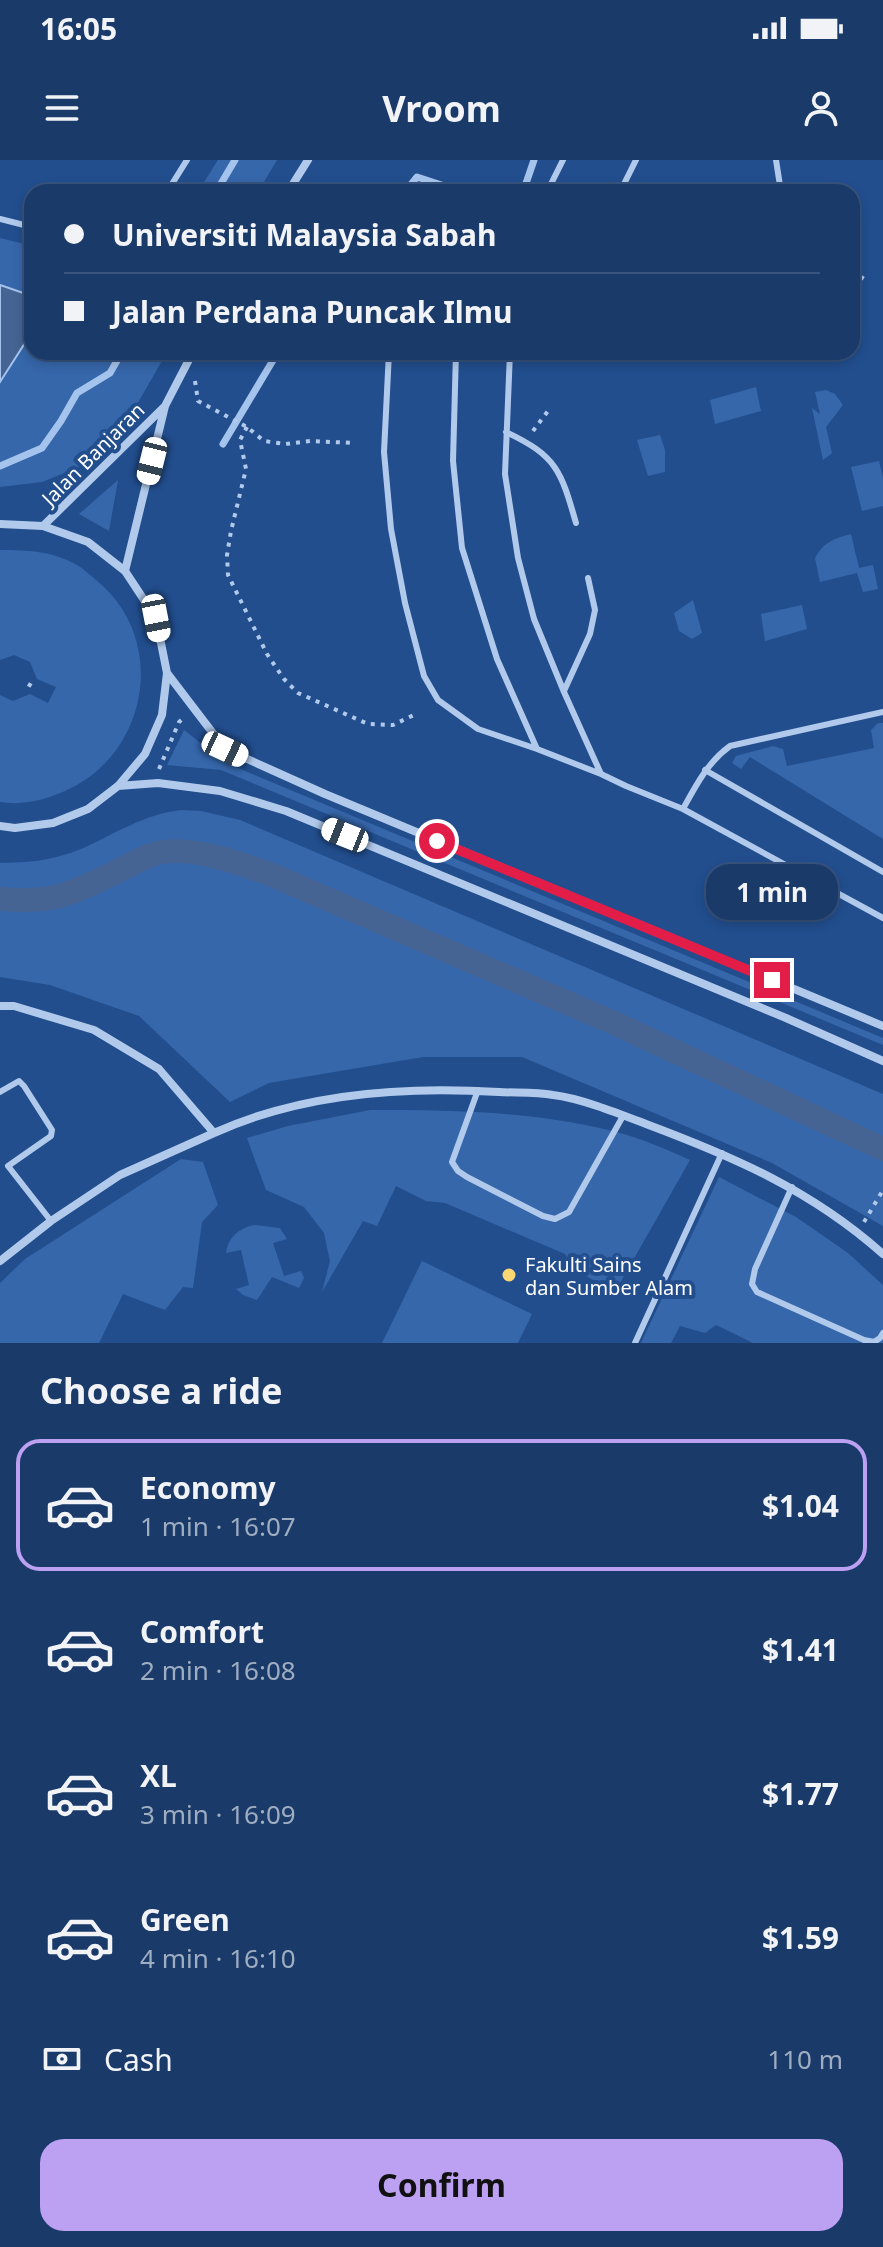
<!DOCTYPE html>
<html lang="en">
<head>
<meta charset="utf-8">
<style>
  :root { --surface:#1a3a6a; --page:#234170; --text:#f1f3f6; --muted:#9fadc1; --line:#38547e; --accent:#bca0f2 }
  body { margin:0; font-family:"Noto Sans",sans-serif; background:var(--page); color:var(--text); height:100vh; display:flex; flex-direction:column; font-size:30px; white-space:nowrap }
  * { box-sizing:border-box; margin:0 }
  p { font-size:26px; color:var(--muted) }
  .icon { flex:none; width:44px; height:44px; fill:none; stroke:currentColor; stroke-width:2; stroke-linecap:round; stroke-linejoin:round }
  .map { position:relative; height:1183px; overflow:hidden }
  .side { display:flex; flex-direction:column; background:var(--surface); flex:1 }
  .side>* { flex:none }
  .top-card { position:absolute; left:24px; top:24px; width:836px; height:176px; border-radius:24px; box-shadow:0 4px 12px #0003,0 0 0 2px var(--line); display:grid; align-content:center; height:176px; padding:0 40px; background:var(--surface) }
  .end { position:absolute; width:36px; height:36px; margin:-18px; border:10px solid #e11d48; background:#fff; box-shadow:0 0 0 4px #fff }
  .from { border-radius:50% }
  .bubble { position:absolute; height:56px; border-radius:24px; background:var(--surface); box-shadow:0 4px 12px #0003,0 0 0 2px var(--line); font-size:26px; font-weight:700; line-height:56px; text-align:center }
  .car { position:absolute; width:24px; height:48px; margin:-24px -12px; border-radius:10px; box-shadow:0 0 6px 2px #0007; background:linear-gradient(#fff 24%,#345 0 40%,#fff 0 76%,#345 0 86%,#fff 0) }
  .top-card b { display:flex; align-items:center; gap:28px; height:76px; font-size:30px }
  .top-card b+b { border-top:2px solid var(--line) }
  .top-card i { width:20px; height:20px; background:var(--text) }
  ul { padding:0; list-style:none }
  li { display:flex; align-items:center; gap:24px; height:132px; margin:0 16px 12px; padding:0 24px; border:4px solid transparent; border-radius:24px }
  li div { flex:1 }
  li b { display:block; font-size:30px }
  li em { font-style:normal; font-weight:700 }
  li.selected { border-color:var(--accent) }
  li>.icon { width:72px; height:72px; stroke-width:1.5 }
  h2 { padding:0 40px; font-size:36px; line-height:96px }
  .pay { display:flex; align-items:center; gap:20px; height:88px; padding:0 40px; font-size:30px }
  .pay p { margin-inline-start:auto }
  .cta { display:flex; gap:16px; margin-top:auto; padding:16px 40px }
  .cta a { flex:1; height:92px; border-radius:24px; background:var(--accent); color:#111; font-size:32px; font-weight:700; line-height:92px; text-align:center }
  .status { display:flex; justify-content:space-between; align-items:center; height:56px; padding:0 40px; background:var(--surface); direction:ltr }
  .status svg { height:22px; fill:currentColor }
  header { display:flex; justify-content:space-between; align-items:center; height:104px; padding:0 40px; background:var(--surface); font-size:36px; font-weight:700 }
  .map>svg:first-child { display:block }
  .green { fill:#3667ab }
  .water { fill:#466493; stroke:#a5c4ed; stroke-width:2 }
  .lines { fill:none; stroke-linecap:round; stroke-linejoin:round }
  .stream { stroke:#a5c4ed; stroke-width:7 }
  .canal { stroke:#466493; stroke-width:24 }
  .path { stroke:#b1caec; stroke-width:4; stroke-dasharray:4 6; stroke-linecap:butt }
  .lane { stroke:#b1caec; stroke-width:6 }
  .street { stroke:#b1caec; stroke-width:8 }
  .route { stroke:#e11d48; stroke-width:10 }
  .poi-dot { fill:#f8d673; stroke:#224e8e; stroke-width:3 }
  .labels { text-anchor:middle; dominant-baseline:central; stroke-width:8; stroke-linejoin:round; paint-order:stroke }
  .street-label { font-size:20px; fill:#fff; stroke:#224e8e }
  .poi-label { font-size:20px; fill:#fff; stroke:#224e8e; text-anchor:start }
</style>
</head>
<body>
<div class="status"><b>16:05</b><svg viewBox="0 0 49 12"><path d="M0 12V9h3v3zM5 12V6h3v6zM10 12V3h3v9zM15 12V0h3v12zM26 1h20v11H26zM47 4h2v5h-2z"/></svg></div>
<header><svg class="icon" aria-label="menu" viewBox="0 0 24 24"><path d="M4 6h16M4 12h16M4 18h16"/></svg>Vroom<svg class="icon" aria-label="person" viewBox="0 0 24 24"><circle cx="12" cy="8" r="4"/><path d="M4 21q1-7 8-7t8 7"/></svg></header>
<div class="map">
<svg width="883" height="1183" viewBox="0 0 883 1183">
  <rect width="100%" height="100%" fill="#224e8e"/>
  <!-- green -->
  <path class="green" d="M218,0H277L258,32H198Z
    M0,78L32,86V136L0,125Z
    M32,182V192H167L124,267L79,307L42,322L0,327V222L25,183Z
    M756,227L761,251L715,264L710,240Z
    M826,230L835,234L843,245L826,267L832,293L823,300L812,248L820,254L815,232Z
    M660,275L665,290V312L648,316L637,280Z
    M879,301L883,318V346L862,351L851,307Z
    M118,320L109,371L79,354Z
    M851,374L859,408L873,405L878,429L863,432L857,413L820,422L815,398C824,382 833,379 851,374Z
    M0,390C27,390 52,391 77,405C84,409 90,415 96,420C167,477 150,589 71,628C50,639 23,646 0,642V535L13,541L30,534L48,543L56,527L37,519L30,502L14,495L0,500Z
    M693,440L702,473L692,479L679,471L674,453Z
    M802,445L807,469L765,481L761,454Z
    M878,563H883V679L750,597L741,609L732,603L736,596L773,586L783,589L787,606L874,588L871,570Z
    M184,570L226,603L883,878V885L221,610L167,605Z
    M181,650L201,651L240,660L883,934V1066L772,1003L522,897H423L269,923L230,942L139,856L50,825L0,817V703C28,703 55,700 81,689C115,674 144,654 181,650Z
    M370,950C456,950 543,951 627,975C648,981 670,991 690,1000L615,1132L575,1110L565,1094L445,1043L426,1041L396,1026L377,1066L363,1061L322,1132L330,1101L324,1073L304,1047L266,1030L247,978L288,966Z
    M181,999L203,1002L218,1045L202,1062L193,1128L183,1127L165,1150L123,1134L99,1183H0V1123L25,1099Z
    M719,1017L796,1057L848,1093L883,1125V1183H753L716,1165L705,1173L680,1166L671,1183H641Z
    M255,1065L280,1068L287,1079L273,1083L284,1116L301,1111L304,1118L299,1128L272,1117L257,1140L243,1135L236,1129L249,1125L241,1090L226,1093C229,1076 239,1068 255,1065Z
    M422,1101L532,1154L518,1183H382Z"/>
  <!-- water -->
  <path class="water" d="M0,125L32,136V182L25,183L0,222Z"/>
  <g class="lines">
    <!-- stream -->
    <path class="stream" d="M216,32L235,0
      M405,32L417,17L463,32
      M523,32L534,0
      M223,284L278,192
      M0,306L42,288L61,261L77,233L110,213L122,192"/>
    <!-- canal -->
    <path class="canal" d="M0,739C51,743 67,736 112,714C129,706 145,695 163,692C196,687 242,704 272,715L614,863L883,989"/>
    <!-- path -->
    <path class="path" d="M852,111L867,121
      M195,221L198,241L247,267L264,281L285,284L310,281L355,283
      M247,267L240,280L246,309L231,371L227,395L228,415L267,494L284,519L298,533L368,564L393,565L418,553
      M533,271L548,251
      M28,524L33,527
      M159,609L179,562L185,557
      M864,1062L883,1030"/>
    <!-- lane -->
    <path class="lane" d="M776,0L781,32
      M167,32L187,0
      M547,32L563,0
      M620,32L636,0
      M0,59L32,67
      M389,192L384,292L391,369L405,443L424,516L438,540L478,569L537,589
      M456,192L453,301L462,388L497,499L537,589L601,614
      M510,192L505,314L518,398L534,459L564,532L601,614L626,626L683,649L883,758
      M506,272C557,296 561,311 576,363
      M564,531L590,474L595,450L588,418
      M705,610L883,712
      M683,649C696,625 708,602 730,586L883,552
      M478,930L452,1002L458,1011L467,1017L543,1056L555,1059L569,1052L623,956
      M0,932L19,921L24,926L52,970L51,976L8,1006L51,1061
      M792,1027L755,1109L752,1124L757,1132L864,1180L874,1182L880,1178L883,1173
      M635,1183L722,993"/>
    <!-- street -->
    <path class="street" d="M288,32L308,0
      M0,364L43,366L88,382L125,411L156,458L167,513L162,555L145,594L118,626L88,649L53,663L15,668L0,666
      M43,366L165,246
      M125,411L165,246L193,192
      M167,513L225,589L325,634L883,866
      M118,626L158,623L220,631L286,651L786,858L883,901
      M0,846H14L94,870L159,909L214,973C302,933 403,926 499,932C517,933 535,932 553,935C580,938 620,954 646,964C734,997 811,1030 883,1094
      M0,1101L51,1061L120,1015L214,973"/>
  </g>
  <g class="lines">
    <!-- route -->
    <path class="route" d="M437,681L772,820"/>
  </g>
  <!-- markers -->
  <circle class="poi-dot" cx="509" cy="1115" r="8"/>
  <g class="labels">
    <!-- street labels -->
    <g class="street-label">
      <text transform="translate(93 294) rotate(-45)">Jalan Banjaran</text>
    </g>
    <!-- poi labels -->
    <g class="poi-label">
      <text x="525" y="1104">Fakulti Sains<tspan x="525" dy="23">dan Sumber Alam</tspan></text>
    </g>
  </g>
</svg>
<i class="end from" style="left:437px;top:681px"></i>
<i class="end" style="left:772px;top:820px"></i>
<div class="bubble" style="left:706px;top:704px;width:132px">1 min</div>
<i class="car" style="left:152px;top:301px;rotate:194deg"></i>
<i class="car" style="left:156px;top:458px;rotate:169deg"></i>
<i class="car" style="left:225px;top:589px;rotate:115deg"></i>
<i class="car" style="left:345px;top:675px;rotate:292deg"></i>
<div class="top-card">
<b><i class="from"></i>Universiti Malaysia Sabah</b>
<b><i></i>Jalan Perdana Puncak Ilmu</b>
</div>
</div>
<section class="side">
<h2>Choose a ride</h2>
<ul>
<li class="selected"><svg class="icon" aria-label="car" viewBox="0 0 24 24"><path d="M5 17H2v-5l4-1 3-4h7l3 4 3 1v5h-3M9 17h6M6 11h13"/><circle cx="7" cy="17" r="2"/><circle cx="17" cy="17" r="2"/></svg><div><b>Economy</b><p>1 min · 16:07</p></div><em>$1.04</em></li>
<li><svg class="icon" aria-label="car" viewBox="0 0 24 24"><path d="M5 17H2v-5l4-1 3-4h7l3 4 3 1v5h-3M9 17h6M6 11h13"/><circle cx="7" cy="17" r="2"/><circle cx="17" cy="17" r="2"/></svg><div><b>Comfort</b><p>2 min · 16:08</p></div><em>$1.41</em></li>
<li><svg class="icon" aria-label="car" viewBox="0 0 24 24"><path d="M5 17H2v-5l4-1 3-4h7l3 4 3 1v5h-3M9 17h6M6 11h13"/><circle cx="7" cy="17" r="2"/><circle cx="17" cy="17" r="2"/></svg><div><b>XL</b><p>3 min · 16:09</p></div><em>$1.77</em></li>
<li><svg class="icon" aria-label="car" viewBox="0 0 24 24"><path d="M5 17H2v-5l4-1 3-4h7l3 4 3 1v5h-3M9 17h6M6 11h13"/><circle cx="7" cy="17" r="2"/><circle cx="17" cy="17" r="2"/></svg><div><b>Green</b><p>4 min · 16:10</p></div><em>$1.59</em></li>
</ul>
<div class="pay"><svg class="icon" aria-label="cash" viewBox="0 0 24 24"><path d="M3 7h18v10H3z"/><circle cx="12" cy="12" r="2"/></svg>Cash<p>110 m</p></div>
<div class="cta"><a>Confirm</a></div>
</section>
</body>
</html>
